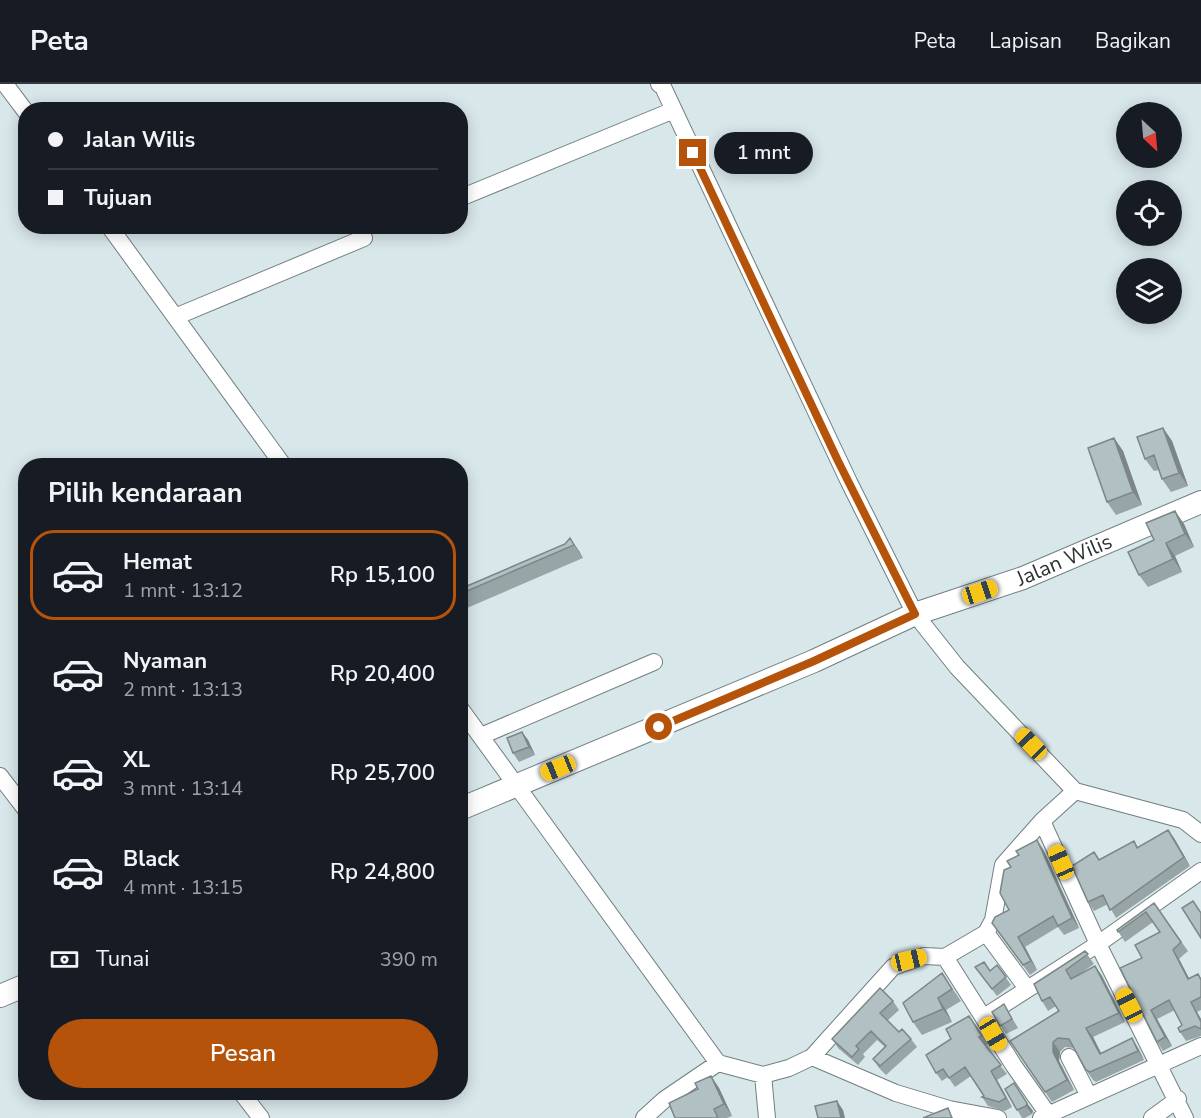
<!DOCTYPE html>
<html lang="id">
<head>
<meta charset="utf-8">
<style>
  :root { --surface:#171b24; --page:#20242c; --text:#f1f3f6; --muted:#9ea1a6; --line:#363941; --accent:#b45309 }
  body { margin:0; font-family:"Nunito Sans",sans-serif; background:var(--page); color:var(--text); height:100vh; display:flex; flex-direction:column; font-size:22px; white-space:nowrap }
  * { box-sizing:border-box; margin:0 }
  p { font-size:20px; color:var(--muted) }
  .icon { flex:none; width:33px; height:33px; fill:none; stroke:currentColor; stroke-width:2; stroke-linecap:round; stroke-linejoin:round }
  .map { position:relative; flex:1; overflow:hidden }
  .panel { position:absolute; left:18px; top:374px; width:450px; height:642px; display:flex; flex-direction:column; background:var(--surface); border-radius:24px; box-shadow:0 3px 15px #0003 }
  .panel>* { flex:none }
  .hud { position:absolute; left:18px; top:18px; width:450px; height:132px; border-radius:24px; box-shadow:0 3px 15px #0003; display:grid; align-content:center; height:132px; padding:0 30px; background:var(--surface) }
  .needle { width:39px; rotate:154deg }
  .controls { position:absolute; left:1116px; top:18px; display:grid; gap:12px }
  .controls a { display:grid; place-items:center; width:66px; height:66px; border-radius:50%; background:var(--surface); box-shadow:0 3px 15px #0003; font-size:30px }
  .end { position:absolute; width:27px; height:27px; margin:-14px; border:8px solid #b45309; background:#fff; box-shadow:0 0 0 3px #fff }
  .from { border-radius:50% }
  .bubble { position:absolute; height:42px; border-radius:21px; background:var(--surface); box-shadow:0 3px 15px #0003; font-size:20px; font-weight:600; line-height:42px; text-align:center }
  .car { position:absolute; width:18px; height:36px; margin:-18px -9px; border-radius:8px; box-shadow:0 0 4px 2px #0007; background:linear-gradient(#f5c518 24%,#345 0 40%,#f5c518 0 76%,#345 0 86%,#f5c518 0) }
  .hud b { display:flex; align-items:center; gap:21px; height:57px; font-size:22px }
  .hud b+b { border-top:2px solid var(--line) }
  .hud i { width:15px; height:15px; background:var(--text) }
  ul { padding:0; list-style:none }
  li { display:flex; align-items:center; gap:18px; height:90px; margin:0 12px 9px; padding:0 18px; border:3px solid transparent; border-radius:24px }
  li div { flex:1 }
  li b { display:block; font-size:22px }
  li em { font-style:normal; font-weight:600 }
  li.on { border-color:var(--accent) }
  li>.icon { width:54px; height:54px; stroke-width:1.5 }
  h2 { padding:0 30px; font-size:27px; line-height:72px }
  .pay { display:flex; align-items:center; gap:15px; height:66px; padding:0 30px; font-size:22px }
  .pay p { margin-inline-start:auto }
  .action { display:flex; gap:12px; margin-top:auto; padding:12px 30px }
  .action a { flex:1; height:69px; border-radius:36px; background:var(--accent); color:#fff; font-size:24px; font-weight:600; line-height:69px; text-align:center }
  header { display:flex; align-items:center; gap:36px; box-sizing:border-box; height:84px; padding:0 30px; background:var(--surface); border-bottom:2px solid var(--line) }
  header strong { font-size:28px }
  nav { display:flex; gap:33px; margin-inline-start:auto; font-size:21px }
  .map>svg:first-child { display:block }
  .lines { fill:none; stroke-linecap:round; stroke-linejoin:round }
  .minor-casing { stroke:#717e81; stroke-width:18 }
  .secondary-casing { stroke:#717e81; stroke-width:24 }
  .minor { stroke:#fff; stroke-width:16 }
  .secondary { stroke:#fff; stroke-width:22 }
  .wall { fill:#98a5a7 }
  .shaded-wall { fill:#7c8688 }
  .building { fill:#b1c0c2; stroke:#7c8688; stroke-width:1.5 }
  .route { stroke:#b45309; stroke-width:8 }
  .labels { text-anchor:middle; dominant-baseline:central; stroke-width:4.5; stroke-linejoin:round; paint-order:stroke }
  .street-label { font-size:21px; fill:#2c3133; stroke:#fff }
</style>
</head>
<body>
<header>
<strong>Peta</strong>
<nav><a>Peta</a><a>Lapisan</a><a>Bagikan</a></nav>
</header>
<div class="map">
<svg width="1201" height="1034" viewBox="0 0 1201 1034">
  <rect width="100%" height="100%" fill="#d8e7ea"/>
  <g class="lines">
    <defs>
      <path id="minor" d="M5,0L26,28
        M659,0L663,3L849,398L915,530L957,583L1075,707L1183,736L1201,750
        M460,114L674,26
        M109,142L283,381
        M175,233L364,154
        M460,624L718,979
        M481,652L654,578
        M0,692L26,726
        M1042,737L1098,860L1185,1034
        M986,849L1026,903
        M945,873L1014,982L1048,1030
        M984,933L1098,860L1201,787
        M812,973L896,1009L949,1025L998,1034
        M1069,973L1089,1012
        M763,991L767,1034
        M241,1008L261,1034
        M644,1034L665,1015L718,979L763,991L789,984L812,973L893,883L924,872L945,873L986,849L993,836L1003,781L1042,737L1075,707
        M1041,1034L1201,962
        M1152,1034L1178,1015"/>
      <path id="secondary" d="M460,725L814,577L915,530L1023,494L1201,418
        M0,912L26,901"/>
    </defs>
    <!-- minor casing -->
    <use href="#minor" class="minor-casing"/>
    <!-- secondary casing -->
    <use href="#secondary" class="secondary-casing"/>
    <!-- minor -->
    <use href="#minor" class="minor"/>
    <!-- secondary -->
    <use href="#secondary" class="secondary"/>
  </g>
  <!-- wall -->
  <path class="wall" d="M1163,344L1172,357L1188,402L1171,408L1162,395L1159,386L1154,387L1145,375Z
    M1114,354L1123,367L1142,421L1116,431L1107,418Z
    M1175,427L1184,440L1194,463L1175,472L1182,488L1148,503L1139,491L1154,456Z
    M570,454L579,467L583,474L460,527V505L565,460Z
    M522,648L528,656L535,671L519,678L513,669Z
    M1174,754L1190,782L1116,834L1108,820L1094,827L1088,818L1100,775L1134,757L1138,763Z
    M1043,765L1079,844L1064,851L1058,843L1025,863L1037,886L1030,891L992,839L1009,826L1011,783Z
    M1154,819L1188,867L1179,875L1189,894L1198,890L1201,894V926L1197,928L1201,935V952L1186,957L1180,948L1182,941L1175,926L1157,935L1172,962L1163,967L1157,958L1142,874L1160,848L1153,838L1125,858L1117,846Z
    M1085,867L1094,880L1077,892L1095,882L1102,892L1125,938L1093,953L1101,969L1138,964L1144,976L1096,998L1093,996L1086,986L1074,964L1065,963L1060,968L1059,977L1074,1006L1052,1018L1010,957L1059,927L1056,922L1048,927L1042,917L1034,900Z
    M997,881L1011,901L997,912L975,883L990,886Z
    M942,889L961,917L946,926L952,938L922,951L913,938Z
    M893,917L899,926L887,937L899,948L911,955L917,963L886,991L879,984L873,975L885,963L877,956L863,970L865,973L858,981L838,964L832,955Z
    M1004,920L1018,944L1006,950L992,928Z
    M975,940L988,960L985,962L1007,990L997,996L1012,1023L1005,1027L988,1022L982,1013L984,1012L971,992L955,1003L948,993L942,997L936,989Z
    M711,992L719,1004L732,1032L727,1034H675L698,1005Z
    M1005,1005L1033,1027L1032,1030L1025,1034H1022Z"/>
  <!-- shaded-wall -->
  <path class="shaded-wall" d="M1163,344L1172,357L1188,402L1179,389Z
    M1114,354L1123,367L1142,421L1133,408Z
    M1175,427L1184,440L1194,463L1185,450Z
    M570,454L579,467L583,474L574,461Z
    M1166,459L1175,472L1182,488L1173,475Z
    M522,648L528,656L535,671L529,663Z
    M1168,746L1174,754L1190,782L1184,773Z
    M1037,756L1043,765L1079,844L1072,834Z
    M1018,853L1025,863L1037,886L1031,877Z
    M1173,866L1179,875L1194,904L1188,895Z
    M1095,882L1102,892L1125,938L1119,929Z
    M938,914L946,926L952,938L943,925Z
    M1191,918L1201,935V938Z
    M1151,926L1157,935L1172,962L1165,953Z
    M1086,944L1093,953L1106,979L1100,970Z
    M1132,954L1138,964L1144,976L1138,967Z
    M1053,958L1060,968L1059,977L1074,1006L1067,996L1053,968Z
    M991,987L997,996L1012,1023L1006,1014Z
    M711,992L719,1004L732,1032L724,1020Z
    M837,1017L843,1026L845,1034H841Z
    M1027,1019L1033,1027L1032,1030L1026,1022Z"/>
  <!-- building -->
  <path class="building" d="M1163,344L1179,389L1162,395L1154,371L1145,375L1137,353Z
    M1114,354L1133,408L1107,418L1088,364Z
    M1175,427L1185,450L1166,459L1173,475L1139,491L1128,468L1154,456L1146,439Z
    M570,454L574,461L460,510V505L565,460Z
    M522,648L529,663L513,669L507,654Z
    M1168,746L1184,773L1110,826L1103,811L1088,818L1072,782L1094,768L1099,776L1134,757L1137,764Z
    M1037,756L1072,834L1058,842L1053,832L1018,853L1031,877L1023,881L992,839L995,833L1009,826L1000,809L1004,786L1011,783L1007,777L1019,771L1016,767Z
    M1193,817L1201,829V854L1182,824Z
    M1154,819L1181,858L1173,866L1188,895L1198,890L1201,896V913L1191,918L1201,938V945L1195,942L1180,948L1178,944L1182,941L1169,916L1151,926L1165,953L1157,958L1120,884L1142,874L1135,861L1160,848L1146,828L1118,848L1117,846Z
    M1085,867L1088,870L1066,886L1071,895L1095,882L1119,929L1086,944L1100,970L1132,954L1138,967L1090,988L1086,986L1069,955L1058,954L1053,958V968L1067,996L1045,1008L1010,957L1059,927L1050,913L1042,917L1034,900Z
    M984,878L990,887L997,881L1006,893L992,905L975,883Z
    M942,889L952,905L938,914L943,925L913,938L903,919Z
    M880,904L893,917L880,929L899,948L902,945L911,955L880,982L873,975L886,962L871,947L856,962L859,965L852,973L832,955Z
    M1004,920L1012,935L1000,942L992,928Z
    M969,932L982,952L979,953L1001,981L991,987L1006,1014L999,1018L982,1013L984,1012L965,983L949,994L943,985L936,989L926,971L951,955L946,945Z
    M711,992L724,1020L714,1025L718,1034H675L669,1019L698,1005L695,999Z
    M1014,999L1027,1019L1026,1022L1017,1026L1005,1005Z
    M837,1017L841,1034H818L815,1022Z
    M948,1024L952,1034H923Z"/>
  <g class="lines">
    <!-- route -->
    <path class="route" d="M659,643L814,577L915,530L838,377L693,69"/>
  </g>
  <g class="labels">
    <!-- street labels -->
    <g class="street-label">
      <text transform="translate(1064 476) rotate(-23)">Jalan Wilis</text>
    </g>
  </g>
</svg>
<div class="controls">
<a><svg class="needle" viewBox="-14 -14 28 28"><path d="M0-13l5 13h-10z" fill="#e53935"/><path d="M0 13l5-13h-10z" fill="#9ea1a6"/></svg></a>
<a><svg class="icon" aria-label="locate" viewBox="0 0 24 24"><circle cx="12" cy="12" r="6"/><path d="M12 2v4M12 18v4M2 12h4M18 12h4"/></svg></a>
<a><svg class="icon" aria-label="layers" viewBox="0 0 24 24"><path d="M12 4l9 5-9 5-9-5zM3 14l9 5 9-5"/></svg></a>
</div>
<i class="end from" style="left:659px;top:643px"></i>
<i class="end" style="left:693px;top:69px"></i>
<div class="bubble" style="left:714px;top:48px;width:99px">1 mnt</div>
<i class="car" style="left:980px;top:508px;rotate:72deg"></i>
<i class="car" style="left:1031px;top:660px;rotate:316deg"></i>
<i class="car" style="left:558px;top:684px;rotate:248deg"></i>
<i class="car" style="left:1061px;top:778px;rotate:336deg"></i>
<i class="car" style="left:909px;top:876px;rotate:77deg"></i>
<i class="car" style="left:1129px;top:921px;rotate:333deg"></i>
<i class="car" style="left:993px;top:950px;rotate:150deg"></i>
<div class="hud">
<b><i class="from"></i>Jalan Wilis</b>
<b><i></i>Tujuan</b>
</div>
<section class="panel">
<h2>Pilih kendaraan</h2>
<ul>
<li class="on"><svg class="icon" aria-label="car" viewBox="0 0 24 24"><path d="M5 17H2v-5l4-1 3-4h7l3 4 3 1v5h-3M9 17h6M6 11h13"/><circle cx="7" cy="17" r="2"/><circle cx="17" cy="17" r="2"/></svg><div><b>Hemat</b><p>1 mnt · 13:12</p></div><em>Rp 15,100</em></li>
<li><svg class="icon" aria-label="car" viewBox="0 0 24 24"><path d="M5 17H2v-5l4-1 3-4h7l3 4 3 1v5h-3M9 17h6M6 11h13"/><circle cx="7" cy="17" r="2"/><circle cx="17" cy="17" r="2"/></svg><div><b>Nyaman</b><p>2 mnt · 13:13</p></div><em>Rp 20,400</em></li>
<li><svg class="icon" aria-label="car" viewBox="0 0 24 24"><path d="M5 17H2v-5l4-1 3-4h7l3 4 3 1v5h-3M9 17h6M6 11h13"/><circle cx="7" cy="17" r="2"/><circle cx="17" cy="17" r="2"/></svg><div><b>XL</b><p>3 mnt · 13:14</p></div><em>Rp 25,700</em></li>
<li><svg class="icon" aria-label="car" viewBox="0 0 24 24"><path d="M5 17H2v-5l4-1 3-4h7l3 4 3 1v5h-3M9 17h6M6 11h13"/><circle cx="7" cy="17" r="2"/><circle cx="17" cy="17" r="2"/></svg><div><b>Black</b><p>4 mnt · 13:15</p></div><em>Rp 24,800</em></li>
</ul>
<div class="pay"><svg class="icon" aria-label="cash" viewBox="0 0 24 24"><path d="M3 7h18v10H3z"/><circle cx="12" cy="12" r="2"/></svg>Tunai<p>390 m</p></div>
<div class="action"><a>Pesan</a></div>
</section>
</div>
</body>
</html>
